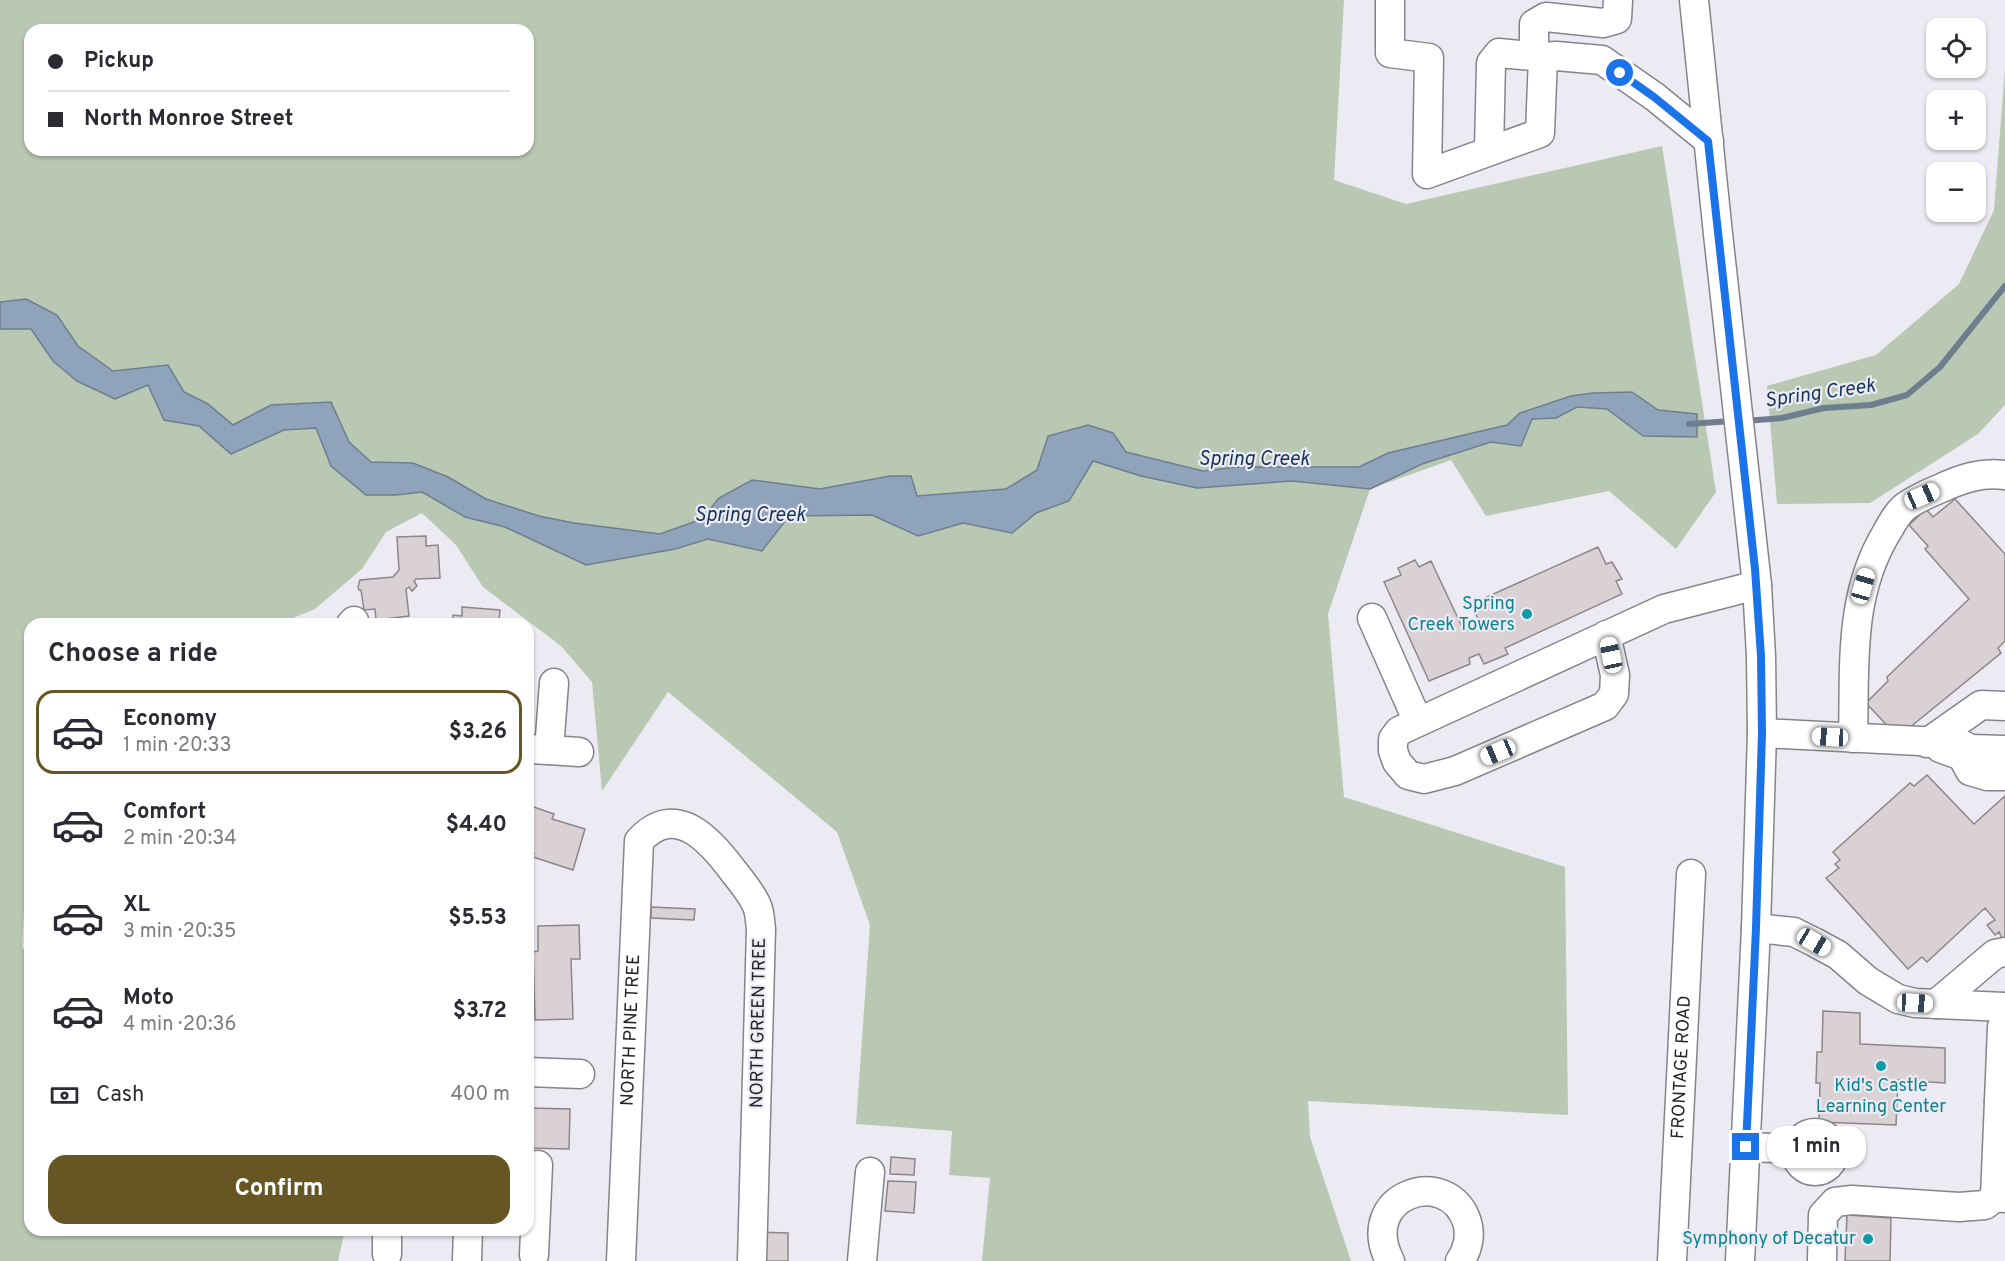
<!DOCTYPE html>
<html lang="en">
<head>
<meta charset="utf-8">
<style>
  :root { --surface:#fff; --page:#f2f2f3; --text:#2b2b33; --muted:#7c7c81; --line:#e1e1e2; --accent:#665623 }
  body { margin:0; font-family:Overpass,sans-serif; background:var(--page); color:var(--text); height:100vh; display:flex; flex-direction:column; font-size:22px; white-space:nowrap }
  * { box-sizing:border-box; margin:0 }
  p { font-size:20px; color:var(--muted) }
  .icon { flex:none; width:33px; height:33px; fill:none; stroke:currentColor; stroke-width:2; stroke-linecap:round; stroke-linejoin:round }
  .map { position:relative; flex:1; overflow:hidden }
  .details { position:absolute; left:24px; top:618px; width:510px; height:618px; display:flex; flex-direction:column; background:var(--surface); border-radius:18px; box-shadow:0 2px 4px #0004 }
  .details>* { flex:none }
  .hud { position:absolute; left:24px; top:24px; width:510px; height:132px; border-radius:18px; box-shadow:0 2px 4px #0004; display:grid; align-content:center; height:132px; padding:0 24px; background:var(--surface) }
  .controls { position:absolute; left:1926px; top:18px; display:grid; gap:12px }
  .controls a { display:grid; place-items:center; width:60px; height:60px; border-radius:12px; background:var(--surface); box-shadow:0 2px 4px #0004; font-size:30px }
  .end { position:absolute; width:27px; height:27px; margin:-14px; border:8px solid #1a73e8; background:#fff; box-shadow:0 0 0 3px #fff }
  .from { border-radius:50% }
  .bubble { position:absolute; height:42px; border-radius:18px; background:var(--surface); box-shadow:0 2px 4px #0004; font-size:20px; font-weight:700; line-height:42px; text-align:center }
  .car { position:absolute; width:18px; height:36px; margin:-18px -9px; border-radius:8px; box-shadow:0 0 4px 2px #0007; background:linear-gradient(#fff 24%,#345 0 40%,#fff 0 76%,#345 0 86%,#fff 0) }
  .hud b { display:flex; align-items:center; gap:21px; height:57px; font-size:22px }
  .hud b+b { border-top:2px solid var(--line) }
  .hud i { width:15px; height:15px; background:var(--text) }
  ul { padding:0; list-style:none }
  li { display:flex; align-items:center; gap:18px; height:84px; margin:0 12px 9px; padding:0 12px; border:3px solid transparent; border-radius:18px }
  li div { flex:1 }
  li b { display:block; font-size:22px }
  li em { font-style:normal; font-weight:700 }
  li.current { border-color:var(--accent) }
  li>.icon { width:54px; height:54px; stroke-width:1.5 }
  h2 { padding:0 24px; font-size:27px; line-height:72px }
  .pay { display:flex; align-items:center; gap:15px; height:66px; padding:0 24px; font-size:22px }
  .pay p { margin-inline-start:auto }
  .button { display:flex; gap:12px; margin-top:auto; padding:12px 24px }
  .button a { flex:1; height:69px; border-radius:18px; background:var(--accent); color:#fff; font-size:24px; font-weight:700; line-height:69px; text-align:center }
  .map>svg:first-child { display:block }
  .green { fill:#b9c8b3; fill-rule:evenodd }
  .water { fill:#8fa4bb; stroke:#6f7e8f; stroke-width:1.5 }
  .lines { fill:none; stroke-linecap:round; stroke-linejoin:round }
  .stream { stroke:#6f7e8f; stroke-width:6 }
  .building { fill:#dad1d5; stroke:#8d8689; stroke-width:1.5 }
  .minor-casing { stroke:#84848b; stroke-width:31 }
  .minor { stroke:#fff; stroke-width:28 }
  .route { stroke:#1a73e8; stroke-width:8 }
  .culture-dot { fill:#0f9aa8; stroke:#ecebf3; stroke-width:2 }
  .labels { text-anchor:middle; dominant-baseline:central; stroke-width:4.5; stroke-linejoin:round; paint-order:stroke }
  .culture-label { font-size:18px; fill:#0d838f; stroke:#ecebf3; text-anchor:end }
  .street-label { font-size:18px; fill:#242427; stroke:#ecebf3 }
  .water-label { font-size:20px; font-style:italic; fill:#163759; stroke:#ecebf3 }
</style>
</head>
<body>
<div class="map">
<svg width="2005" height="1261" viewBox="0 0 2005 1261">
  <rect width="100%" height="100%" fill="#ecebf3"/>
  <!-- green -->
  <path class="green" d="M0,0H1344L1334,180L1406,204L1662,146L1716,492L1676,549L1609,491L1486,516L1451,460L1370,489L1328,614L1344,797L1565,867L1568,1115L1308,1101L1310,1137L1351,1261H982L990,1178L949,1175L952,1131L856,1124L870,925L837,832L668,692L602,791L592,682L561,646L483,587L456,545L422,513L386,532L362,569L315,609L278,624H30V808L22,947L30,960V1230H345L338,1261H0ZM30,30H528V150H30Z
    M2005,68V405L1978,434L1870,503L1777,504L1767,386L1876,355L1959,284L1994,210Z"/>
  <!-- water -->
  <path class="water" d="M26,299L57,315L78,346L113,371L168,365L184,392L208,404L233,425L271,405L331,402L349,442L371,462L413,463L448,477L486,499L539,516L574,523L660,534L702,519L719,498L752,480L820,489L890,476H911L917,496L1006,489L1037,470L1048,436L1088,425L1113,433L1126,452L1203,471L1237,467H1359L1388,453L1507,425L1520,413L1571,396L1593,393L1632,392L1658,410L1697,414V437L1643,436L1607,409L1577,407L1556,418L1532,419L1521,446L1491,442L1422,464L1370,489L1292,481L1197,488L1141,476L1093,461L1069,501L1036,513L1012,533L963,523L918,536L872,515L789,516L762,551L708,539L675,549L586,565L505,527L465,517L422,492L396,495H366L331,466L316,428L284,430L231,454L199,426L164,420L148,385L115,399L77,381L53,361L31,329H0V302Z"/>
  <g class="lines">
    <!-- stream -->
    <path class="stream" d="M1745,421L1782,418L1824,408L1871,405L1907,395L1940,367L2005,286
      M1689,424L1732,421"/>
  </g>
  <!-- building -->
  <path class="building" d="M1955,499L2005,554V641L1998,648L2001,653L1898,737L1866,703L1888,681L1887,677L1969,599L1925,549L1928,546L1909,525L1926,509L1933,517Z
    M426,536V546L438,545L440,578L416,579L414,581L417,586L412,591L409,587L406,589L409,616L376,620L375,609L364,610L361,590H359L358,587L360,580L393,577L399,570L397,537Z
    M1598,547L1606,564L1612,562L1622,579L1616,581L1622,594L1505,648L1508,654L1484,664L1479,654L1469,658L1470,664L1429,681L1384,582L1401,575L1398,568L1415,560L1419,567L1431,561L1464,631L1480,623L1471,604Z
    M462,607L500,610L499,621L491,620L490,624H453V615L462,616Z
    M1927,775L1974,824L2005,796V940L2003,941L1999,932L1995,935L1987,925L1995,920L1985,908L1927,962L1922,957L1908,969L1826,878L1839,868L1835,864L1840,860L1833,852L1910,783L1914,786Z
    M528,805L554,814L552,819L585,829L573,870L533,857L534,853L528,851Z
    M651,907L695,909L694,920L651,918Z
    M579,925L580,959H571L573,1019L535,1020L533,952L538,951V926Z
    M1823,1011L1860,1013V1044L1945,1048V1083L1898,1080L1896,1125L1819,1122L1820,1083H1816L1817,1052H1822Z
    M528,1108L570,1109L569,1149L528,1148Z
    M891,1157L915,1159L914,1175L890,1174Z
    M888,1181L916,1182L914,1213L885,1211Z
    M1847,1215L1891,1218L1890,1261H1845Z
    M758,1232L788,1233V1261H757Z"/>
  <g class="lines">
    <defs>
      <g id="minor">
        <path d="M1390,0V53L1429,58L1427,174L1540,133L1543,57L1556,56L1602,60L1655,97L1709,141"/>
        <path d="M1694,0L1718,234L1757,585L1761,656L1762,733L1756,928L1740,1261"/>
        <path d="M1534,56V24L1546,17L1603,23L1617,19L1618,0"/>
        <path d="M1489,151L1491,63L1499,53L1543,57"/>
        <path d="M1372,618L1418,722"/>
        <path d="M351,624L354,621"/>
        <path d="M1606,635L1615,675L1614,694L1605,706L1455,771L1424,779L1408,775L1397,762L1393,751V739L1399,731L1664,609L1757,585"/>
        <path d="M1762,733L1959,743L1971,749L2005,750"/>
        <path d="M1853,738C1855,666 1848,596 1887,532C1892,523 1898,512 1906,506C1916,499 1927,494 1939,489C1961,479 1980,472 2005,475"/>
        <path d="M1927,743L1981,705L2005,706"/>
        <path d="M1940,748L1962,756L1970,771L1987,776H2005"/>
        <path d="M528,749L549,750L554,683"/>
        <path d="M549,750L579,752"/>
        <path d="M1756,928L1794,932L1814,942L1838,955L1868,981L1898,999L1915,1003L2005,1007"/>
        <path d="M1936,1004L1995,954L2005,952"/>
        <path d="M528,1072L580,1074"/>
        <path d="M1999,1101L2002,1027"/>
        <path d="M2005,1102L1999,1101L1995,1197L2005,1198"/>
        <circle cx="1815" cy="1152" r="19"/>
        <path d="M1746,1147L1796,1149"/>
        <path d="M387,1254V1230"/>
        <path d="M534,1255L538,1165"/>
        <path d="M467,1261L468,1230"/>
        <path id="s1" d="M621,1261L639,841C676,800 711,841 734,872C742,882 752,894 757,906C760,913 760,922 761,929L752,1261"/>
        <path d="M862,1261L870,1172"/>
        <path d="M1390,1261C1356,1195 1448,1164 1467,1222C1471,1235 1468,1250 1460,1261"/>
        <path id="s2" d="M1672,1261L1691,874"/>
        <path d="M1822,1261L1823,1215L1835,1202L1852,1200L1959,1207L1985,1205L1995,1197"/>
      </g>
    </defs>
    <!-- minor casing -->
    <use href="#minor" class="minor-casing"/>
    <!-- minor -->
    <use href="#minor" class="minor"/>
  </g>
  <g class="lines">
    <!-- route -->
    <path class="route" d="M1620,73L1654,97L1708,141L1755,569L1761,656L1762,733L1756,928L1746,1147"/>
  </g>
  <!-- markers -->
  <g class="culture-dot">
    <circle cx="1527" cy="614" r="6"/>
    <circle cx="1881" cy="1066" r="6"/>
    <circle cx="1868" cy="1239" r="6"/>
  </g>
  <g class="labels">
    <!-- culture labels -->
    <g class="culture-label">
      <text x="1515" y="604">Spring<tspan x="1515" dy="21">Creek Towers</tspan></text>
      <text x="1881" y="1086" text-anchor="middle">Kid's Castle<tspan x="1881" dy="21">Learning Center</tspan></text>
      <text x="1856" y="1239">Symphony of Decatur</text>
    </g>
    <!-- street labels -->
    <g class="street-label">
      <text transform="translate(759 1023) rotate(-89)">NORTH GREEN TREE</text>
      <text stroke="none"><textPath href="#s1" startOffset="231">NORTH PINE TREE</textPath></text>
      <text stroke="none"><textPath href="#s2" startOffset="194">FRONTAGE ROAD</textPath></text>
    </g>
    <!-- water labels -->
    <g class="water-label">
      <text transform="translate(1820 394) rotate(-8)">Spring Creek</text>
      <text x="1254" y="460">Spring Creek</text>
      <text x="750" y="516">Spring Creek</text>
    </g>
  </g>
</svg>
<div class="controls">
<a><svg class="icon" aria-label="locate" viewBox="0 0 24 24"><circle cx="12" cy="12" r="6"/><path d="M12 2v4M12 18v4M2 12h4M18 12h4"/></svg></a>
<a>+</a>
<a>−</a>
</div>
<i class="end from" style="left:1620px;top:73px"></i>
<i class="end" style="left:1746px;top:1147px"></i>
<div class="bubble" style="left:1767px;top:1126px;width:99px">1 min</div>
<i class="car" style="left:1922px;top:496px;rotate:66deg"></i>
<i class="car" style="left:1863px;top:586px;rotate:16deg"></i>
<i class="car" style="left:1611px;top:655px;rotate:348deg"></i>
<i class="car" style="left:1830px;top:737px;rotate:273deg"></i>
<i class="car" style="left:1498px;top:752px;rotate:247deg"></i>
<i class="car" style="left:1814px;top:942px;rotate:120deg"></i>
<i class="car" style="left:1915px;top:1003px;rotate:93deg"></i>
<div class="hud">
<b><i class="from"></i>Pickup</b>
<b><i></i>North Monroe Street</b>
</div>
<section class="details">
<h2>Choose a ride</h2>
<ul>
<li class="current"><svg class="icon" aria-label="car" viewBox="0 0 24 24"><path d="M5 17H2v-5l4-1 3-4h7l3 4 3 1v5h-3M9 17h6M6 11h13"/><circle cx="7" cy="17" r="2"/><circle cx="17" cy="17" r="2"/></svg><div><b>Economy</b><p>1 min · 20:33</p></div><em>$3.26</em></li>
<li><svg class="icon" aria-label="car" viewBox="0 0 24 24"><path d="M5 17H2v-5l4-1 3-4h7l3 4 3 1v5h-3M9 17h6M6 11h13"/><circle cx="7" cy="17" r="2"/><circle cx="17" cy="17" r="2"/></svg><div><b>Comfort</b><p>2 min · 20:34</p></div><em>$4.40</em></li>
<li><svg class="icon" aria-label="car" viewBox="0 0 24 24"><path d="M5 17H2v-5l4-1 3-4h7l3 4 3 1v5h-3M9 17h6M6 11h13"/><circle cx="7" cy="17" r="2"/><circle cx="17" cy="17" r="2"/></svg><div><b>XL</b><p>3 min · 20:35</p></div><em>$5.53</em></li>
<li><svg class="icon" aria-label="car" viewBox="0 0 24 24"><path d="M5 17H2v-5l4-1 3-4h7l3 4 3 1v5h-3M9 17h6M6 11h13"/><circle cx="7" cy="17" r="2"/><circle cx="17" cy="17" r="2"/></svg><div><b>Moto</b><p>4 min · 20:36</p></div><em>$3.72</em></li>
</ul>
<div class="pay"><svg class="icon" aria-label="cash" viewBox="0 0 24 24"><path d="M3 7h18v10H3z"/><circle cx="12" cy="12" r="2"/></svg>Cash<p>400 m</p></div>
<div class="button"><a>Confirm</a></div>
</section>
</div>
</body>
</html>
